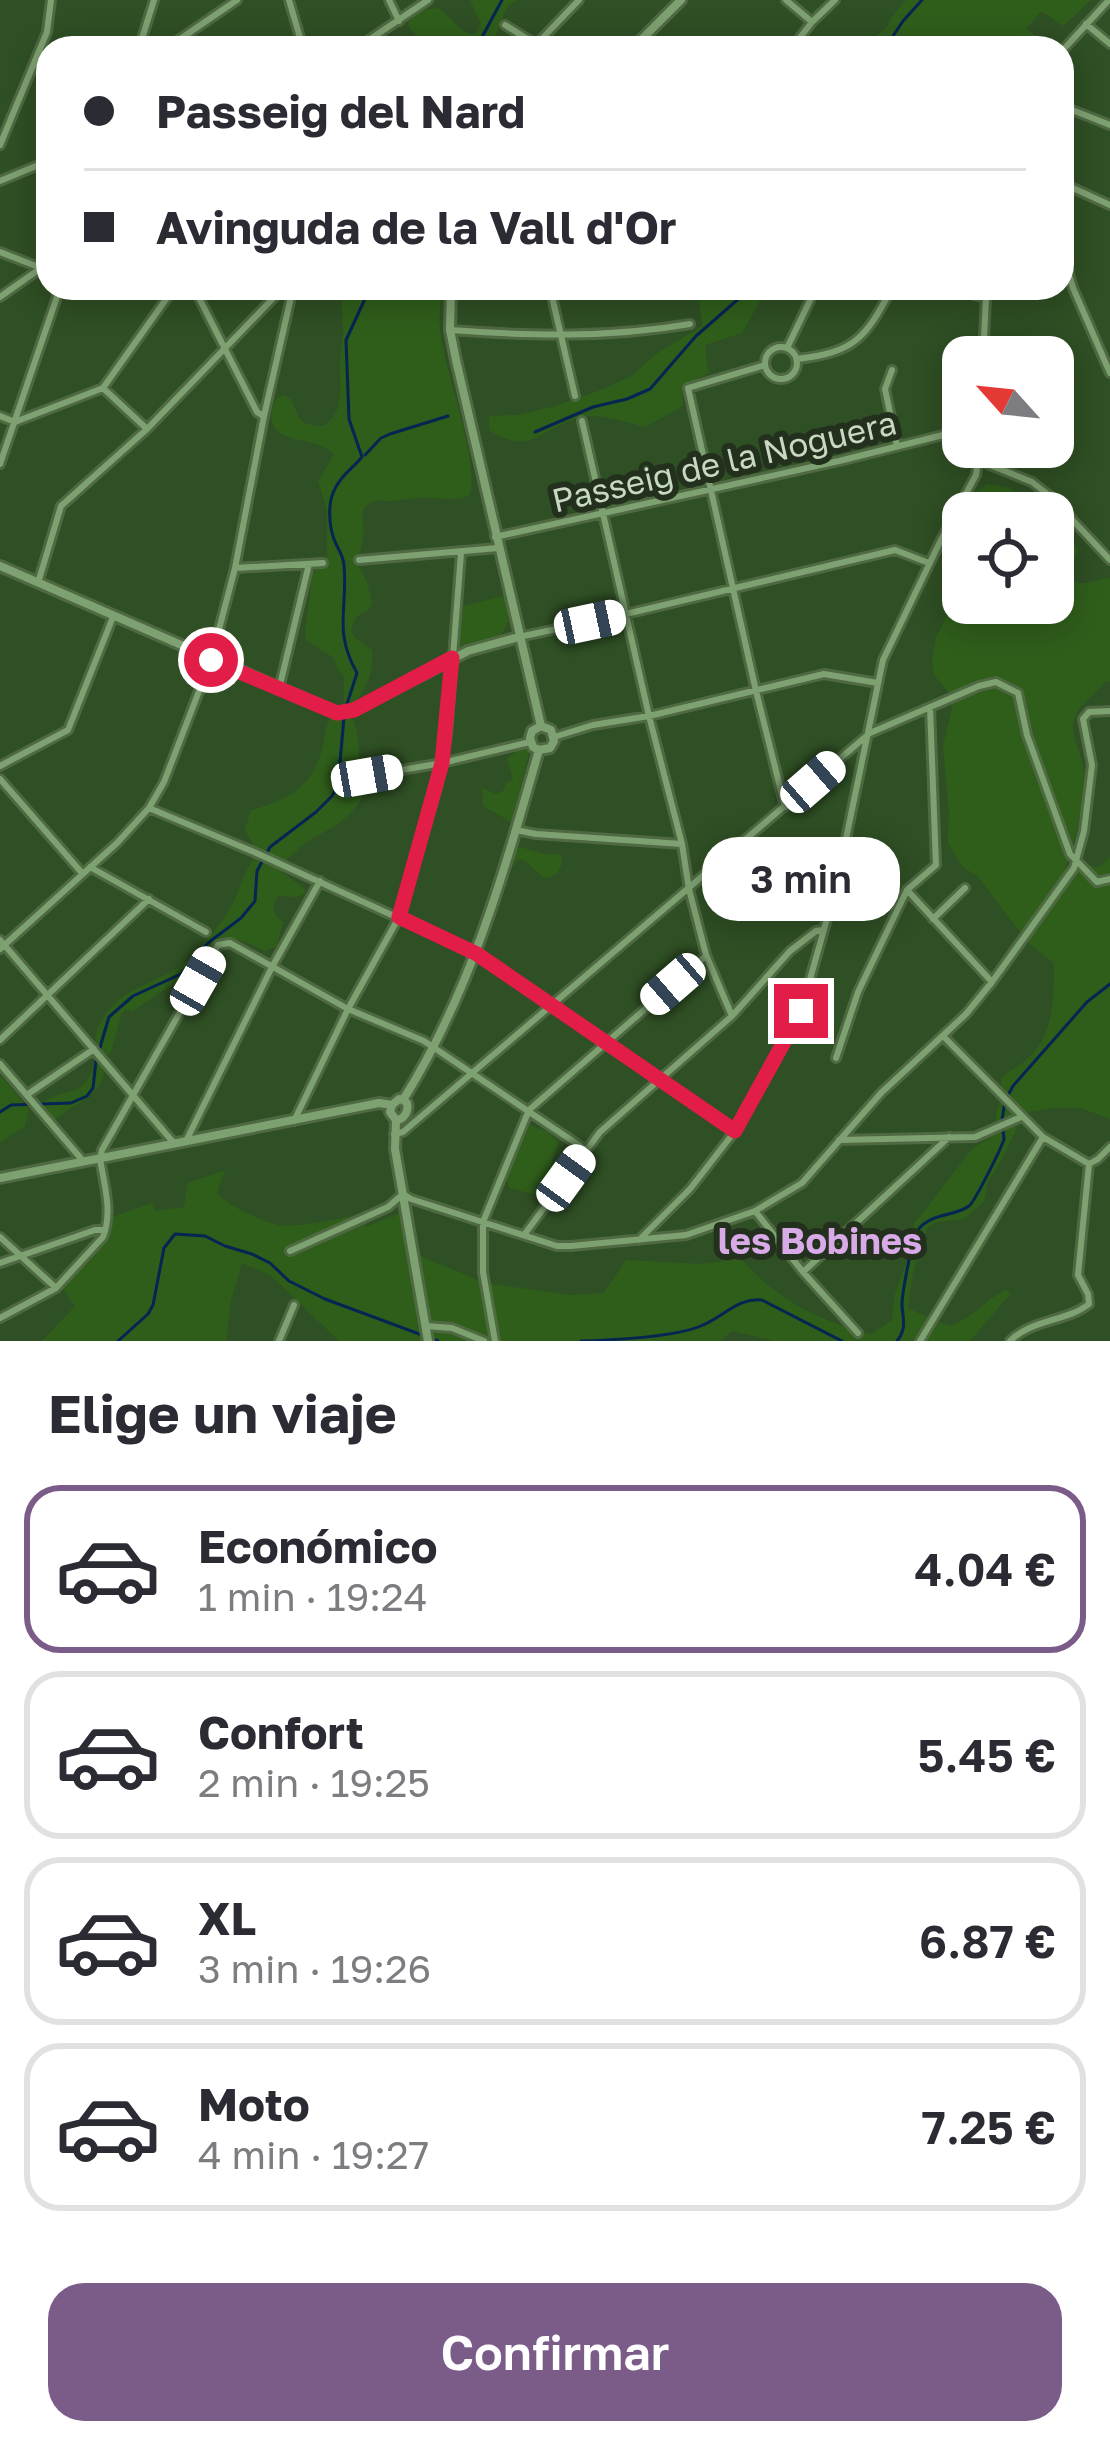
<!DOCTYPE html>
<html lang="es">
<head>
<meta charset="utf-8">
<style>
  :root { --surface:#fff; --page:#f2f2f3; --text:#2b2b33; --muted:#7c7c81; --line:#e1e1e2; --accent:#7b5c89 }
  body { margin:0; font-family:"Golos Text",sans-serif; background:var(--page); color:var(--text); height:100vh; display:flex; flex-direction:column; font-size:45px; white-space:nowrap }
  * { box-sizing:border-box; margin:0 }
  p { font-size:39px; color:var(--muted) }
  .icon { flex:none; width:66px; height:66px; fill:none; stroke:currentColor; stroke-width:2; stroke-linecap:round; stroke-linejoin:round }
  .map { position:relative; height:1341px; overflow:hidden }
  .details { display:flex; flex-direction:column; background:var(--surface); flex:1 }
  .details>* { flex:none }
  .banner { position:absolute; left:36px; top:36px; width:1038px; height:264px; border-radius:36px; box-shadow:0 6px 30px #0003; display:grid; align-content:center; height:264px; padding:0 48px; background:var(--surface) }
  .needle { width:78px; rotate:297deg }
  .buttons { position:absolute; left:942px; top:336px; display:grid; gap:24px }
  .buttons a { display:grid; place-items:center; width:132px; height:132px; border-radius:24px; background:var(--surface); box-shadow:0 6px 30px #0003; font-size:60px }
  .end { position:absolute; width:54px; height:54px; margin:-27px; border:15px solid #e11d48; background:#fff; box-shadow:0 0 0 6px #fff }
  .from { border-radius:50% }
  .bubble { position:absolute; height:84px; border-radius:36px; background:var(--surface); box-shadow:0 6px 30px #0003; font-size:39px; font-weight:600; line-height:84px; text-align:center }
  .car { position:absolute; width:36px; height:72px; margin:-36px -18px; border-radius:15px; box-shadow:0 0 9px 3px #0007; background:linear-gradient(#fff 24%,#345 0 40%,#fff 0 76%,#345 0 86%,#fff 0) }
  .banner b { display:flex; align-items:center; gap:42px; height:114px; font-size:45px }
  .banner b+b { border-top:3px solid var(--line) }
  .banner i { width:30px; height:30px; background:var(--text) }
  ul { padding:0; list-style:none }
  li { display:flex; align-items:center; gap:36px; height:168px; margin:0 24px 18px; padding:0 24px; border:6px solid var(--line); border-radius:36px }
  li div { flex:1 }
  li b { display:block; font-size:45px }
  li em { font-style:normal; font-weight:600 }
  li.selected { border-color:var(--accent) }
  li>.icon { width:108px; height:108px; stroke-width:1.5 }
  h2 { padding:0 48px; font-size:54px; line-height:144px }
  .action { display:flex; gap:24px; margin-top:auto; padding:24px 48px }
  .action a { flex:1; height:138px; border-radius:36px; background:var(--accent); color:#fff; font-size:48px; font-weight:600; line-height:138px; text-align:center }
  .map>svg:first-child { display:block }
  .green { fill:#2f5e1b }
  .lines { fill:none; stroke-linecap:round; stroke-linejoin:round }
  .stream { stroke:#052552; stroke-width:3 }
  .minor-casing { stroke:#4f6943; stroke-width:12 }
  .tertiary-casing { stroke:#4f6943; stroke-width:14 }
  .minor { stroke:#7ea171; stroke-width:6 }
  .tertiary { stroke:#7ea171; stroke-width:8 }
  .route { stroke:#e11d48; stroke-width:15 }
  .labels { text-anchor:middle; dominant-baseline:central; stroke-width:12; stroke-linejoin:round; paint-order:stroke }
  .street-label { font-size:33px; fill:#c7dac1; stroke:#22301d }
  .neighbourhood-label { font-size:36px; font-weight:bold; fill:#d9aae8; stroke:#22301d }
</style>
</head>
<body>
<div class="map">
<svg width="1110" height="1341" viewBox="0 0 1110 1341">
  <rect width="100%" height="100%" fill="#2f4f24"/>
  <!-- green -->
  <path class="green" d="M470,0H517L507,7L491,48H428L409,27L408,23L419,11L437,8C451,15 457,31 474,35L481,25Z
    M906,0H1091L1063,26L1041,11L1026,29L1049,46L1048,48H862L887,27L891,18Z
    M342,288H442C440,304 438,320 441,336C446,374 481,466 469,496C452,502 435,497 417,498C403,499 390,503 376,500C356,509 365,516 363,534C363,544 359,554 357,563L367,582L372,604L367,611L356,617L351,629L354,637L372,650C374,671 365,697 348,708L344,701V677L336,667L334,658L307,641L305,633L312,576L316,569L327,563V511L318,481L334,454C311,432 257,449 275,400L283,395L291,399C300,418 296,425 323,426C345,413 340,387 340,365C340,352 344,339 343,326C342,313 341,302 342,288Z
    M698,288H767L742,333L705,345L708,373L682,388L683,406L645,427C625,422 599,412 578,418C541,428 532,457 489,430V416L519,415L555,406L601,390L633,375L656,354L702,326Z
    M988,484L1009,488L1019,495L1007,513H970L977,491Z
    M1053,523L1079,550L1067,573C1077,592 1094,579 1110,578V681L1105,682C1096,694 1081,703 1075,717C1068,735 1083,753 1084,771C1085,798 1075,848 1064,872C1055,894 1035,914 1020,932L978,877L962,866L948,843L949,813L943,746L952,708L950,694L934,675L932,661L936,638L963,582V603H1053Z
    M508,595V622L501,635L460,647L463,606Z
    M342,714L353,719C362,743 357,768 365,792C352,820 328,829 304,844C296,850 290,858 281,864L282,872L305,889V894L296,897L279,896C269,905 274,914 283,922L277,946L265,951C206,923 221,949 186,982L169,986L133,1011L125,1010L121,1014L111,1052L108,1055C95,1048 92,1039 99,1025C119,986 149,988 180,966C197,955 212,934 224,918C240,898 241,872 258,853L245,830L251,810C282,802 310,789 320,756C325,743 325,729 330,716Z
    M525,748L529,754L511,822L483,806L482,788L496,794L503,791L506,783L513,780L507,757L515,754L514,749Z
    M520,847L545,854H559L562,858C562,869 557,877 545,878L522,859L518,860L513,868L515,850Z
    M1110,857V1119L1081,1108H1052L1024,1113L1002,1159L988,1182L984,1202L964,1219L937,1222L927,1228L912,1277L908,1308L927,1317L913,1341H775L732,1331L720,1341H339L270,1275L242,1263L231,1300L226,1341H42L75,1306L62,1288C81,1268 110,1246 113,1217L152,1203L155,1211L184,1207L188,1183L225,1170L217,1193C228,1206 261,1221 278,1225C296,1228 339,1220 357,1214L366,1227L398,1214L401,1215L406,1250L485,1283L571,1295L604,1293L626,1260L702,1264L741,1259C780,1301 815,1319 871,1334L892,1320L895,1293L909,1255L908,1243L914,1224L972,1149L997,1133L996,1113L1002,1096L1001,1078C1009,1071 1017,1067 1025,1061C1055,1036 1054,998 1054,963L1027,942L1072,878L1079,862L1098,868Z
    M97,1058L104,1066C105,1094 79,1101 60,1116L55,1119L49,1117L41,1104C74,1082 81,1104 97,1058Z
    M0,1075L29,1109L25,1126L0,1143Z
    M530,1125L548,1132L558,1142C557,1148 554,1153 553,1158C548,1174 554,1186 539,1196L510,1188L506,1180Z
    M1005,1290L1011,1293L970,1341H927L939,1322L950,1326C971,1319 985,1300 1005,1290Z"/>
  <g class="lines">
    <!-- stream -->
    <path class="stream" d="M472,48L481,39L502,0
      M885,48L903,21L922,0
      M535,432L593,407L627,399L650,389L696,336L751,288
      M365,455L381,438L390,434L448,416
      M346,707L357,673C333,630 348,610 344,565C343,554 337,548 334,539C329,526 328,505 333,493C339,477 352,469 362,457L349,419L346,340L370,288
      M0,1112L11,1105L71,1103L87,1096L93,1088L96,1061L109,1017L133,996L181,974L208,943L241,918L255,901L257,871L270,847L316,812L332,796L338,785L344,717
      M1002,1120L1005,1101L1013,1086L1087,1002L1110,984
      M118,1341L148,1314L153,1305L164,1248L175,1234L205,1236L225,1246L252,1254L270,1263L289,1281L325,1299L438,1341
      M581,1341C611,1340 678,1337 703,1325C724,1316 739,1297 762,1300L842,1341
      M897,1341C907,1328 903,1320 902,1305C902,1294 912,1238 918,1230C930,1213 954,1217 969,1206C974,1203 1002,1147 1004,1139C1004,1136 1003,1133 1003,1130"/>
    <defs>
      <path id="minor" d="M289,0L303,48
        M389,0L399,21
        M786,0L812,22
        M1086,24L1110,44
        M505,25L542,48
        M139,48L154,0
        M167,48L237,0
        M357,48L428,0
        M533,48L579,0
        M792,48L812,22L835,0
        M1062,51L1109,0
        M1062,106L1110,125
        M0,145L47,32L51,0
        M0,181L48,161
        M1062,183L1110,205
        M1062,250L1073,288L1110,373
        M0,252L41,268
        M194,288L257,412L263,416
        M550,288L575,396
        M949,288L986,298
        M0,297L48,263
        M450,330C531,336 609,338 690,324
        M765 363a16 16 0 1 1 32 0a16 16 0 1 1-32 0Z
        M787,348L816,288
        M983,357L986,298L992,288
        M797,359C855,352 865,339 892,288
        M765,365L688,388L756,691L785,807
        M892,370L885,389L897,446
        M103,388L147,429
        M0,416L15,422L103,388L174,288
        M582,421L649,716L682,844L689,889L706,955L732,1016
        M980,461L1032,482L1050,496L1110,560
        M0,464L60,288
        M495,537L839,461L963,430
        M359,560L498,548
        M235,568L323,563
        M38,583L61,506L147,429L283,288
        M519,637L626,614L895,550L929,563
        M279,689L309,564
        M554,737L593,725L649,716L824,674L878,683
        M0,766L68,730L113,617
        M367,776L442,763L530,742
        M0,779L82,873
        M149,808L254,852L477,954L735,1131
        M516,830L536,834L682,844
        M90,867L206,932
        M907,890L992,982
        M933,919L965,888
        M0,940L173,1142
        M0,949L117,843L149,808L164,782L211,660L235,568L264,416L293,288
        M944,1037L1043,1137L1089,1164
        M0,1040L149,899
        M836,1058L858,992L907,890L936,865L930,707
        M0,1064L84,1162
        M28,1094L94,1049
        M294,1121L348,1009L399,917L437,787L447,735L461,553
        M394,1134L403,1132L870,733L979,686L996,682L1018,693L1027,735L1070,854L1097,882L1110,879
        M187,1139L272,967L320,881
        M839,1140L975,1137L1021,1117
        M1089,1164L1098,1159L1110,1147
        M755,1211L803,1272L858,1333
        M524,1235L600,1132L732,1016L790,951L816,931L823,930
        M0,1237L56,1288
        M639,1240L690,1189L735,1131L801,1011L836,887L883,660L939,544L976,475L980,447
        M290,1251L388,1207L403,1194L411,1199L557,1246H571L686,1235L755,1211L802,1183L881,1093L966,1014L992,982L1074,868L1084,831L1092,765L1083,719L1089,712L1110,711
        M0,1263L95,1230H105
        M803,1272L949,1137
        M0,1318L56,1288L103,1237C113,1212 104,1184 100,1159L102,1150L218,945L230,943L348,1009L424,1041L586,1150
        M426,1326L452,1328L484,1341
        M279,1341L294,1305
        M495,1341L483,1272V1222L529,1110L706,956
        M920,1341L1043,1137
        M1010,1341C1032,1319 1066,1322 1089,1304L1088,1294L1078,1275L1089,1164"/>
      <path id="tertiary" d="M633,48L681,0
        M451,288L450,330L456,360L541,726
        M0,566L337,713L354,710L468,651L519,637
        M539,750L550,748L554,741L551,730L541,726
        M539,750L533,747L530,738L532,731L541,726
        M403,1100C471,992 504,872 539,750
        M392,1105L390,1112L396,1120L395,1149L428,1341
        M396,1120C404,1120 409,1111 407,1103L403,1100
        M0,1178L379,1103L392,1105L399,1099L403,1100"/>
    </defs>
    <!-- minor casing -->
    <use href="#minor" class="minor-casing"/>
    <!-- tertiary casing -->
    <use href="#tertiary" class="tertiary-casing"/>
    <!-- minor -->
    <use href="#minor" class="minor"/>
    <!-- tertiary -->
    <use href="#tertiary" class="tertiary"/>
  </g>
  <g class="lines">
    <!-- route -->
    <path class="route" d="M211,660L337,713L354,710L452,658L442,763L399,917L477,954L735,1131L801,1011"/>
  </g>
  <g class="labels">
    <!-- street labels -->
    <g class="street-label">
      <text transform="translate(724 461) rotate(-13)">Passeig de la Noguera</text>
    </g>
    <!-- neighbourhood labels -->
    <g class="neighbourhood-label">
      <text x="820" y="1240">les Bobines</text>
    </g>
  </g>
</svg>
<div class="buttons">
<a><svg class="needle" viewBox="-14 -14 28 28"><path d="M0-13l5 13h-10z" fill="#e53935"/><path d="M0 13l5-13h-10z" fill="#7c7c81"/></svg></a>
<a><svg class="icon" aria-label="locate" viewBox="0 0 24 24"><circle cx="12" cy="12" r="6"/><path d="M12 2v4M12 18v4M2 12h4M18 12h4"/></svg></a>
</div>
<i class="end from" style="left:211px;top:660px"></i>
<i class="end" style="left:801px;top:1011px"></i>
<div class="bubble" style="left:702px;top:837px;width:198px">3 min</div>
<i class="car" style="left:590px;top:622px;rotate:78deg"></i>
<i class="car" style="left:367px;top:776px;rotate:80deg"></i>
<i class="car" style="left:813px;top:782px;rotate:49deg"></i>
<i class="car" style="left:198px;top:981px;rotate:30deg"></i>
<i class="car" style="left:673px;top:984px;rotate:229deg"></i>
<i class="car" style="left:566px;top:1178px;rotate:36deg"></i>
<div class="banner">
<b><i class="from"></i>Passeig del Nard</b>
<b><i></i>Avinguda de la Vall d'Or</b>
</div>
</div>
<section class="details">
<h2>Elige un viaje</h2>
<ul>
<li class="selected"><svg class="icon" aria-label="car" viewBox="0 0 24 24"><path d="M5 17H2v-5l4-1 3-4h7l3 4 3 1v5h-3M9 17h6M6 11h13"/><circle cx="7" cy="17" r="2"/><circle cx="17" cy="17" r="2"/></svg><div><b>Económico</b><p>1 min · 19:24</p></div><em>4.04 €</em></li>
<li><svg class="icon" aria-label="car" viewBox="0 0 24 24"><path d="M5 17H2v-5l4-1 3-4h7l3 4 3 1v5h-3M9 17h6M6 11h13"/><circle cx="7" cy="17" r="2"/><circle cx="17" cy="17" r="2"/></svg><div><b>Confort</b><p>2 min · 19:25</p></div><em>5.45 €</em></li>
<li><svg class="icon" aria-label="car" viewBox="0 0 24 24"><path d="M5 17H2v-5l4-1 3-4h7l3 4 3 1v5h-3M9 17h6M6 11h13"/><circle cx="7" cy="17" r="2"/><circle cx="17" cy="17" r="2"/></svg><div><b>XL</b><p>3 min · 19:26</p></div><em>6.87 €</em></li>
<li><svg class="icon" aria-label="car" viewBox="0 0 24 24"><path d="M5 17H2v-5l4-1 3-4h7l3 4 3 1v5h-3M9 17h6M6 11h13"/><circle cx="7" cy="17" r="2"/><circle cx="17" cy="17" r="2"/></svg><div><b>Moto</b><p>4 min · 19:27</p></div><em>7.25 €</em></li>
</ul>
<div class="action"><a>Confirmar</a></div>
</section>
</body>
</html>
